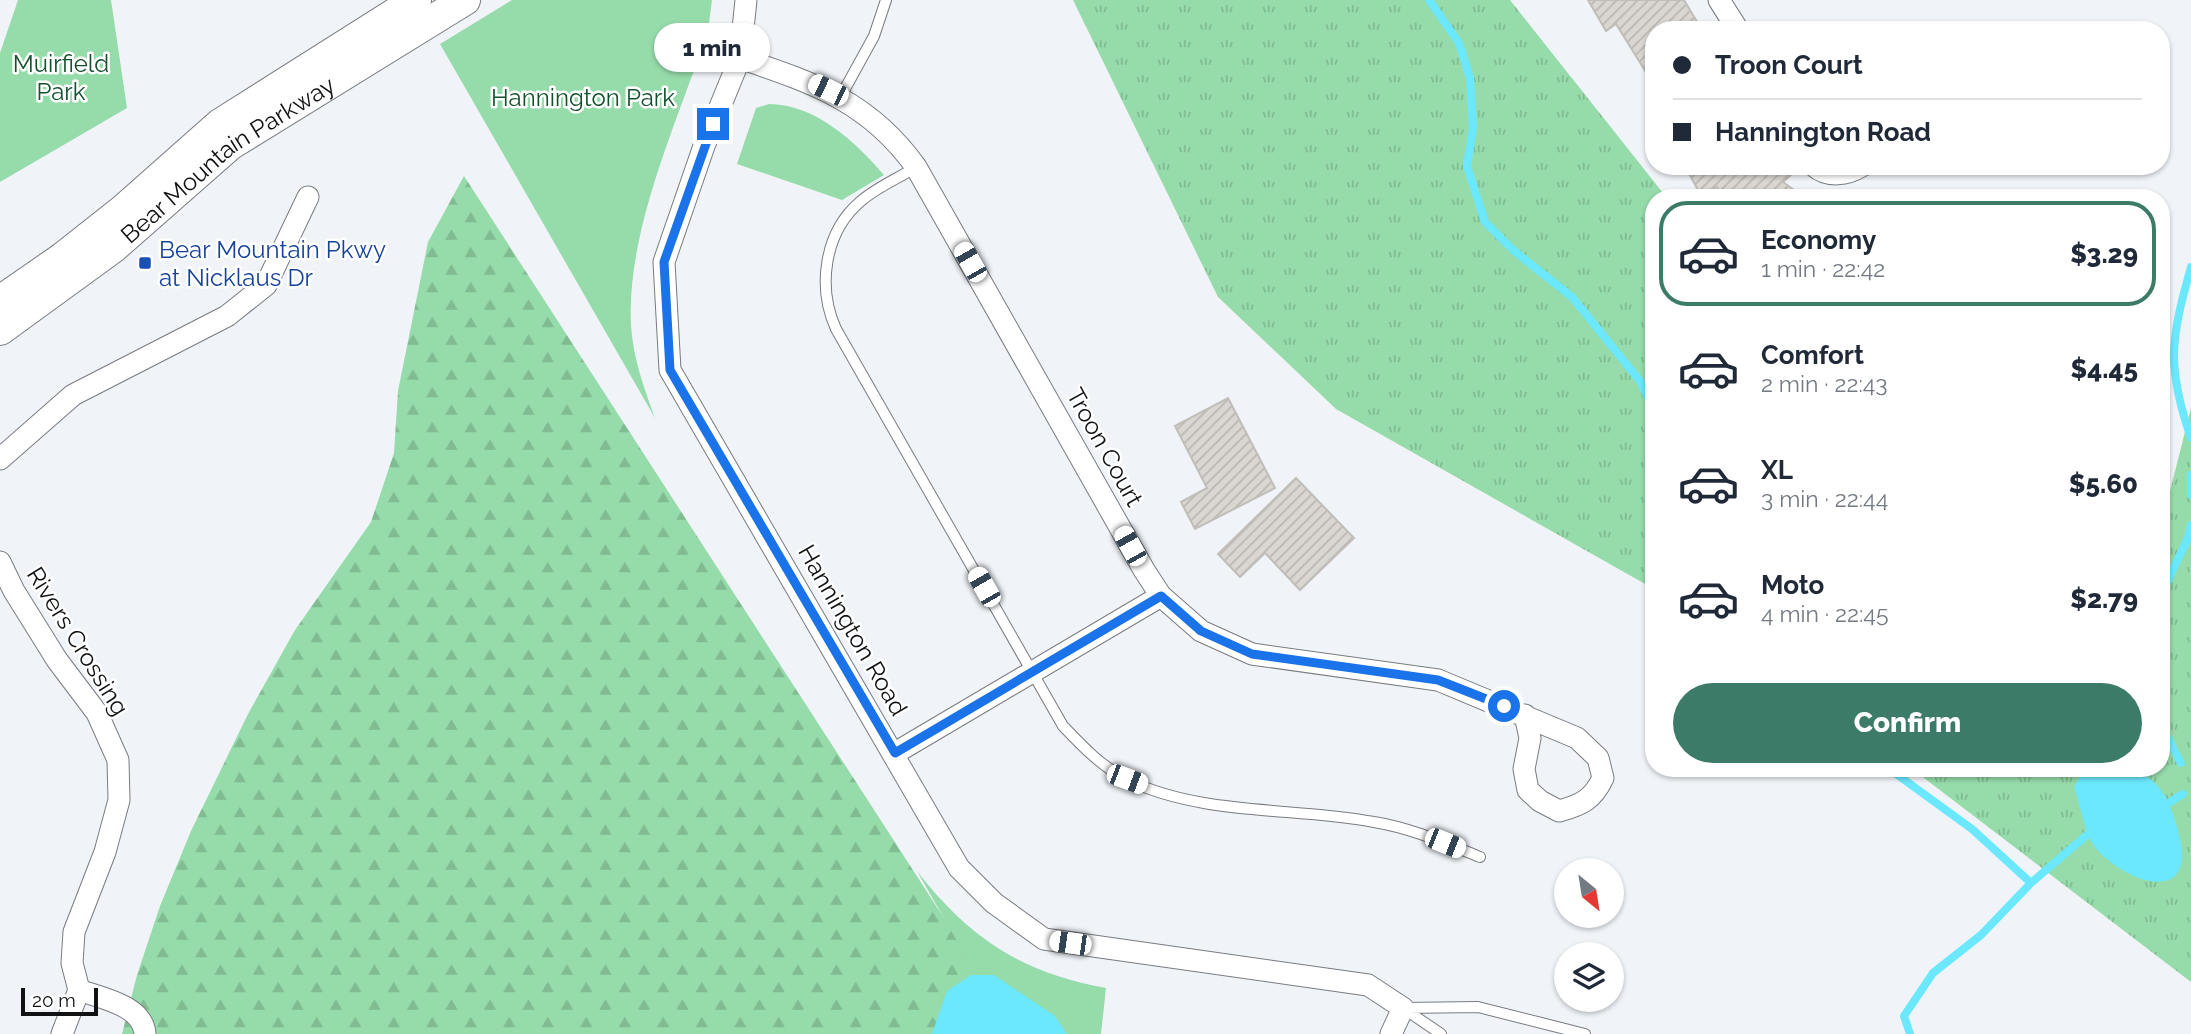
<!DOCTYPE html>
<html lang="en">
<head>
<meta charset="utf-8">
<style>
  :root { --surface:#fff; --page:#f6f6f7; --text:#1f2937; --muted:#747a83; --line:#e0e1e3; --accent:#3c7b68 }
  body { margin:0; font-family:Raleway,sans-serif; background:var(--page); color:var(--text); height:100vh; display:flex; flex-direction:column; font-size:26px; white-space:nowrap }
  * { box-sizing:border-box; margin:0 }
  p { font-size:23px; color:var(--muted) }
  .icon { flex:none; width:38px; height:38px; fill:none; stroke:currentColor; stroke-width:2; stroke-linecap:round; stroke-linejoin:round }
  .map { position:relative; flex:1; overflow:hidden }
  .side { position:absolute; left:1645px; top:189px; width:525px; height:588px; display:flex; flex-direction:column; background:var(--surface); border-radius:28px; box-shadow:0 2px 5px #0004 }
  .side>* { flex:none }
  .banner { position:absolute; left:1645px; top:21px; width:525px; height:154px; border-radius:28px; box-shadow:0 2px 5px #0004; display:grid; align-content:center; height:154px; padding:0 28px; background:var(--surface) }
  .needle { width:46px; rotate:150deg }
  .fabs { position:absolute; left:1554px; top:858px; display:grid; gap:14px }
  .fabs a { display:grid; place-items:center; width:70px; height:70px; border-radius:50%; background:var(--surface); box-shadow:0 2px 5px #0004; font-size:35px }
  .scale { position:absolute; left:21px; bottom:18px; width:77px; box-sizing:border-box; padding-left:7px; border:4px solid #111214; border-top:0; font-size:19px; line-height:24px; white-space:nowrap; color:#111214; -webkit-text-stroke:5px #fff; paint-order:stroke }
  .end { position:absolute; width:32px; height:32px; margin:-16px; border:9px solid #1a73e8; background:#fff; box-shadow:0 0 0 4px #fff }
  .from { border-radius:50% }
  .bubble { position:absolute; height:49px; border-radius:24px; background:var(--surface); box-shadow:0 2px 5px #0004; font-size:23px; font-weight:800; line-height:49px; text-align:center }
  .car { position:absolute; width:21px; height:42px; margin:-21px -10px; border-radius:9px; box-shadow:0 0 5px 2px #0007; background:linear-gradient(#fff 24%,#345 0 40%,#fff 0 76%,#345 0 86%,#fff 0) }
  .banner b { display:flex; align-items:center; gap:24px; height:66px; font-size:26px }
  .banner b+b { border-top:2px solid var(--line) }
  .banner i { width:18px; height:18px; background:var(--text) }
  ul { padding:12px 0 0; list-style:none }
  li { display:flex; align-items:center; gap:21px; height:105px; margin:0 14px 10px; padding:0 14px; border:4px solid transparent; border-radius:28px }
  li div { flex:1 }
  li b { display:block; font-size:26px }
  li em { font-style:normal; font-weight:800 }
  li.active { border-color:var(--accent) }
  li>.icon { width:63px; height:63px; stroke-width:1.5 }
  .cta { display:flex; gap:14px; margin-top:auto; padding:14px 28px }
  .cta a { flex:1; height:80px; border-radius:42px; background:var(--accent); color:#fff; font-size:28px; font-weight:800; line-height:80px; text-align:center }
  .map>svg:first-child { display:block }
  .grass { fill:url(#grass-tufts) }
  .forest { fill:url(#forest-firs) }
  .green { fill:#96dbaa }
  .water { fill:#6be8fd }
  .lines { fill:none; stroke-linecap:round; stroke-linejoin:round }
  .stream { stroke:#6be8fd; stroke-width:8 }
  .building { fill:url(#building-hatch); stroke:#c1beb9; stroke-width:2 }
  .lane-casing { stroke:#787b80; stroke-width:12 }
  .street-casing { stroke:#787b80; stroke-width:23 }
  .secondary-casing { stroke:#787b80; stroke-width:32 }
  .lane { stroke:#fff; stroke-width:10 }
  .street { stroke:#fff; stroke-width:21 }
  .secondary { stroke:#fff; stroke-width:30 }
  .route { stroke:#1a73e8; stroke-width:9 }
  .transit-dot { fill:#1a4fb4; stroke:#fff; stroke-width:2.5 }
  .labels { text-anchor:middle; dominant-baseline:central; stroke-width:5; stroke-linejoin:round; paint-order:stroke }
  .park-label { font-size:24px; fill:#14512d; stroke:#fff }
  .street-label { font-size:24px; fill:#111214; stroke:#fff }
  .transit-label { font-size:24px; fill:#164399; stroke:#fff; text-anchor:start }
</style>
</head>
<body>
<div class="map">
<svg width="2191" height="1034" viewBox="0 0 2191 1034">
  <defs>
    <pattern id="grass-tufts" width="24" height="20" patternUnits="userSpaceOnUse" patternTransform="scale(1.75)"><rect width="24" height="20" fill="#96dbaa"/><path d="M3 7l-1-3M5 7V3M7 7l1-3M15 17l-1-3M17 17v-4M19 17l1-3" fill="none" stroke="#80bb91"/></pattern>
    <pattern id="forest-firs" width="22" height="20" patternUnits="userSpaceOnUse" patternTransform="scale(1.75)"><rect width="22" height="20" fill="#96dbaa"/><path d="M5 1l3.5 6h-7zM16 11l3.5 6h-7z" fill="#80bb91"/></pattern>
    <pattern id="building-hatch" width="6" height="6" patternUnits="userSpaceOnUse" patternTransform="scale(1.75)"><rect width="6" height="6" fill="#dad6d1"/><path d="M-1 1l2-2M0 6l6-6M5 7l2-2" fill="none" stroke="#bab7b3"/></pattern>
  </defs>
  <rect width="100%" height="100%" fill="#f0f4f9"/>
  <!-- grass -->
  <path class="grass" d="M1073,0H1510L1667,198H1654V589L1336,409L1218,297Z
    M2191,408V982L1911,768H2161V510L2165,511Z"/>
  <!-- forest -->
  <path class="forest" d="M464,176L1019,1034H122L137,975L160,906L191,831L248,714L295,630L371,522L394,453L398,391L428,242Z"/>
  <!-- green -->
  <path class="green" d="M18,0H111L127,108L0,182V53Z
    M512,0H712L708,31C678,120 626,231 631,325C633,358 644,388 655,418L440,44Z
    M769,104C815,104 856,142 884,175L842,200L737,164L756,108Z
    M917,871C969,938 1022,973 1106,988L1101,1034H1010Z"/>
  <!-- water -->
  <path class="water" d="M2084,768C2141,768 2161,770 2178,830C2181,842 2185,861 2178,872C2159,900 2099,861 2090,839C2083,823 2080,804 2074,787Z
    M971,975H994L1055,1016L1067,1034H932L947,991Z"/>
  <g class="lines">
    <!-- stream -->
    <path class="stream" d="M1429,0L1459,43L1470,78L1473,128L1467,166L1485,222L1513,250L1572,297L1640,381L1654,410
      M2191,267C2171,338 2166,367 2191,438
      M2191,475V495
      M2161,595L2188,538L2191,525
      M2161,725L2181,763
      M1888,768L1972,829L2031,883
      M2170,802L2183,794
      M1910,1034L1904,1016L1933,973L1981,935L2031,883L2088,834"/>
  </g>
  <!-- building -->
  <path class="building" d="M1588,0H1684L1702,30H1654V85L1616,24L1606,31Z
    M1685,166H1801L1783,182L1805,198H1722L1717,187L1701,196Z
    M1228,398L1275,488L1195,529L1181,502L1207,488L1175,426Z
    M1296,478L1354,538L1300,590L1265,553L1240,577L1218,554Z"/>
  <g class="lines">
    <defs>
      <path id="lane" d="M841,96L874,36L886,0
        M916,167C899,178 877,187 861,201C824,232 817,287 836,329L1063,726C1082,746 1102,767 1128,780C1203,816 1294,807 1374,822C1411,828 1445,843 1480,857
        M1403,1008L1478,1007L1585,1034
        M1403,1008L1441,1034"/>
      <path id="street" d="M746,0L740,58L704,146L664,262L670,370L959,868L994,903L1044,939L1368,985L1403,1008L1391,1034
        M1719,0L1738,30
        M740,58C813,83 869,101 916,167L1144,570L1161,596L1201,631L1252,654L1438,680L1577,738L1598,758L1603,778C1593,799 1582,805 1559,811L1540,801L1528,790L1524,769L1530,738L1525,715
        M1814,166C1828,178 1847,175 1862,166
        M0,459L73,395L227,316L266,285L308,197
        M0,562L14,591L57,660L97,713L118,760L119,800L105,852L74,932L72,963L79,990
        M895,753L1161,596
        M62,1034L79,990C101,998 143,1005 145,1034"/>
      <g id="secondary">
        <path d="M0,301L62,258L124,209L220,124L416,0"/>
        <path id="s1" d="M0,330L114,247L230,145L465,0"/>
      </g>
    </defs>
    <!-- lane casing -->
    <use href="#lane" class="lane-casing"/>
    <!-- street casing -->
    <use href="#street" class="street-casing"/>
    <!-- secondary casing -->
    <use href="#secondary" class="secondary-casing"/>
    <!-- lane -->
    <use href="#lane" class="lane"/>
    <!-- street -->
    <use href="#street" class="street"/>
    <!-- secondary -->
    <use href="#secondary" class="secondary"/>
  </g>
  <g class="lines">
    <!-- route -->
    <path class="route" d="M713,124L664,262L670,370L895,753L1161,596L1201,631L1252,654L1438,680L1504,706"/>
  </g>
  <!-- markers -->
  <rect class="transit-dot" x="138" y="256" width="14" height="14" rx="3.5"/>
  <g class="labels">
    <!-- park labels -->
    <g class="park-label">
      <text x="61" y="63">Muirfield<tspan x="61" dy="28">Park</tspan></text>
      <text x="583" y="97">Hannington Park</text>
    </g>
    <!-- street labels -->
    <g class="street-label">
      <text stroke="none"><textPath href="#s1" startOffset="285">Bear Mountain Parkway</textPath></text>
      <text transform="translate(1105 447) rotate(61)">Troon Court</text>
      <text transform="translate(853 630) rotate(60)">Hannington Road</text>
      <text transform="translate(78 641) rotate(58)">Rivers Crossing</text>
    </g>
    <!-- transit labels -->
    <g class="transit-label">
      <text x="159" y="249">Bear Mountain Pkwy<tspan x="159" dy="28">at Nicklaus Dr</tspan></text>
    </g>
  </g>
</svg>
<div class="fabs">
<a><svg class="needle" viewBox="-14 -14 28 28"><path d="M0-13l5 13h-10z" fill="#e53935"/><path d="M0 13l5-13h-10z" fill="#747a83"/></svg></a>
<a><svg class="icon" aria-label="layers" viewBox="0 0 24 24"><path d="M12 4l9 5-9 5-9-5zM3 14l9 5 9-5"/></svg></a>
</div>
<div class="scale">20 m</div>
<i class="end from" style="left:1504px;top:706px"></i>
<i class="end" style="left:713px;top:124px"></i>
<div class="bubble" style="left:654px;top:23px;width:116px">1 min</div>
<i class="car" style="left:828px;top:90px;rotate:296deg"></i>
<i class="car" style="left:970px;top:262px;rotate:330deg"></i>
<i class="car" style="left:1130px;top:546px;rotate:331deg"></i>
<i class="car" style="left:984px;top:587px;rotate:330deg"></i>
<i class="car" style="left:1127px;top:779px;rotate:111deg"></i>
<i class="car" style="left:1445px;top:843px;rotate:112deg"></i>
<i class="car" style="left:1070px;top:943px;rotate:278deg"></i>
<div class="banner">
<b><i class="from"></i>Troon Court</b>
<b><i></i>Hannington Road</b>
</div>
<section class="side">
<ul>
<li class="active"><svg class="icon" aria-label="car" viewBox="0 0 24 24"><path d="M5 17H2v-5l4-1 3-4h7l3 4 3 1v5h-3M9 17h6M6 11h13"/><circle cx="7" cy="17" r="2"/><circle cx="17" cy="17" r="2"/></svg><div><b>Economy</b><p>1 min · 22:42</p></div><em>$3.29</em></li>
<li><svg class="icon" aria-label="car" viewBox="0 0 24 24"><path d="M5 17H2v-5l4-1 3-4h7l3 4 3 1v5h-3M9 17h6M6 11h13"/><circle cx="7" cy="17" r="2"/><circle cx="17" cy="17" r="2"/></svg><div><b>Comfort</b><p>2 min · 22:43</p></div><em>$4.45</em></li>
<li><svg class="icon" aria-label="car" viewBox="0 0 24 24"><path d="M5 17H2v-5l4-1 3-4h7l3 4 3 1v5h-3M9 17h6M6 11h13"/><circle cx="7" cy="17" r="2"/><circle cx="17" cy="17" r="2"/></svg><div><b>XL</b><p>3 min · 22:44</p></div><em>$5.60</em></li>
<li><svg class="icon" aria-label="car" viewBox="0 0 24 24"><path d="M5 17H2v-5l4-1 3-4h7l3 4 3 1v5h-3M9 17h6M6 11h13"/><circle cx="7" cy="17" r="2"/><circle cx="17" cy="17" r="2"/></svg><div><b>Moto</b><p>4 min · 22:45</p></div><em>$2.79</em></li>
</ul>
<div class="cta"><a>Confirm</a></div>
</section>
</div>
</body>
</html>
